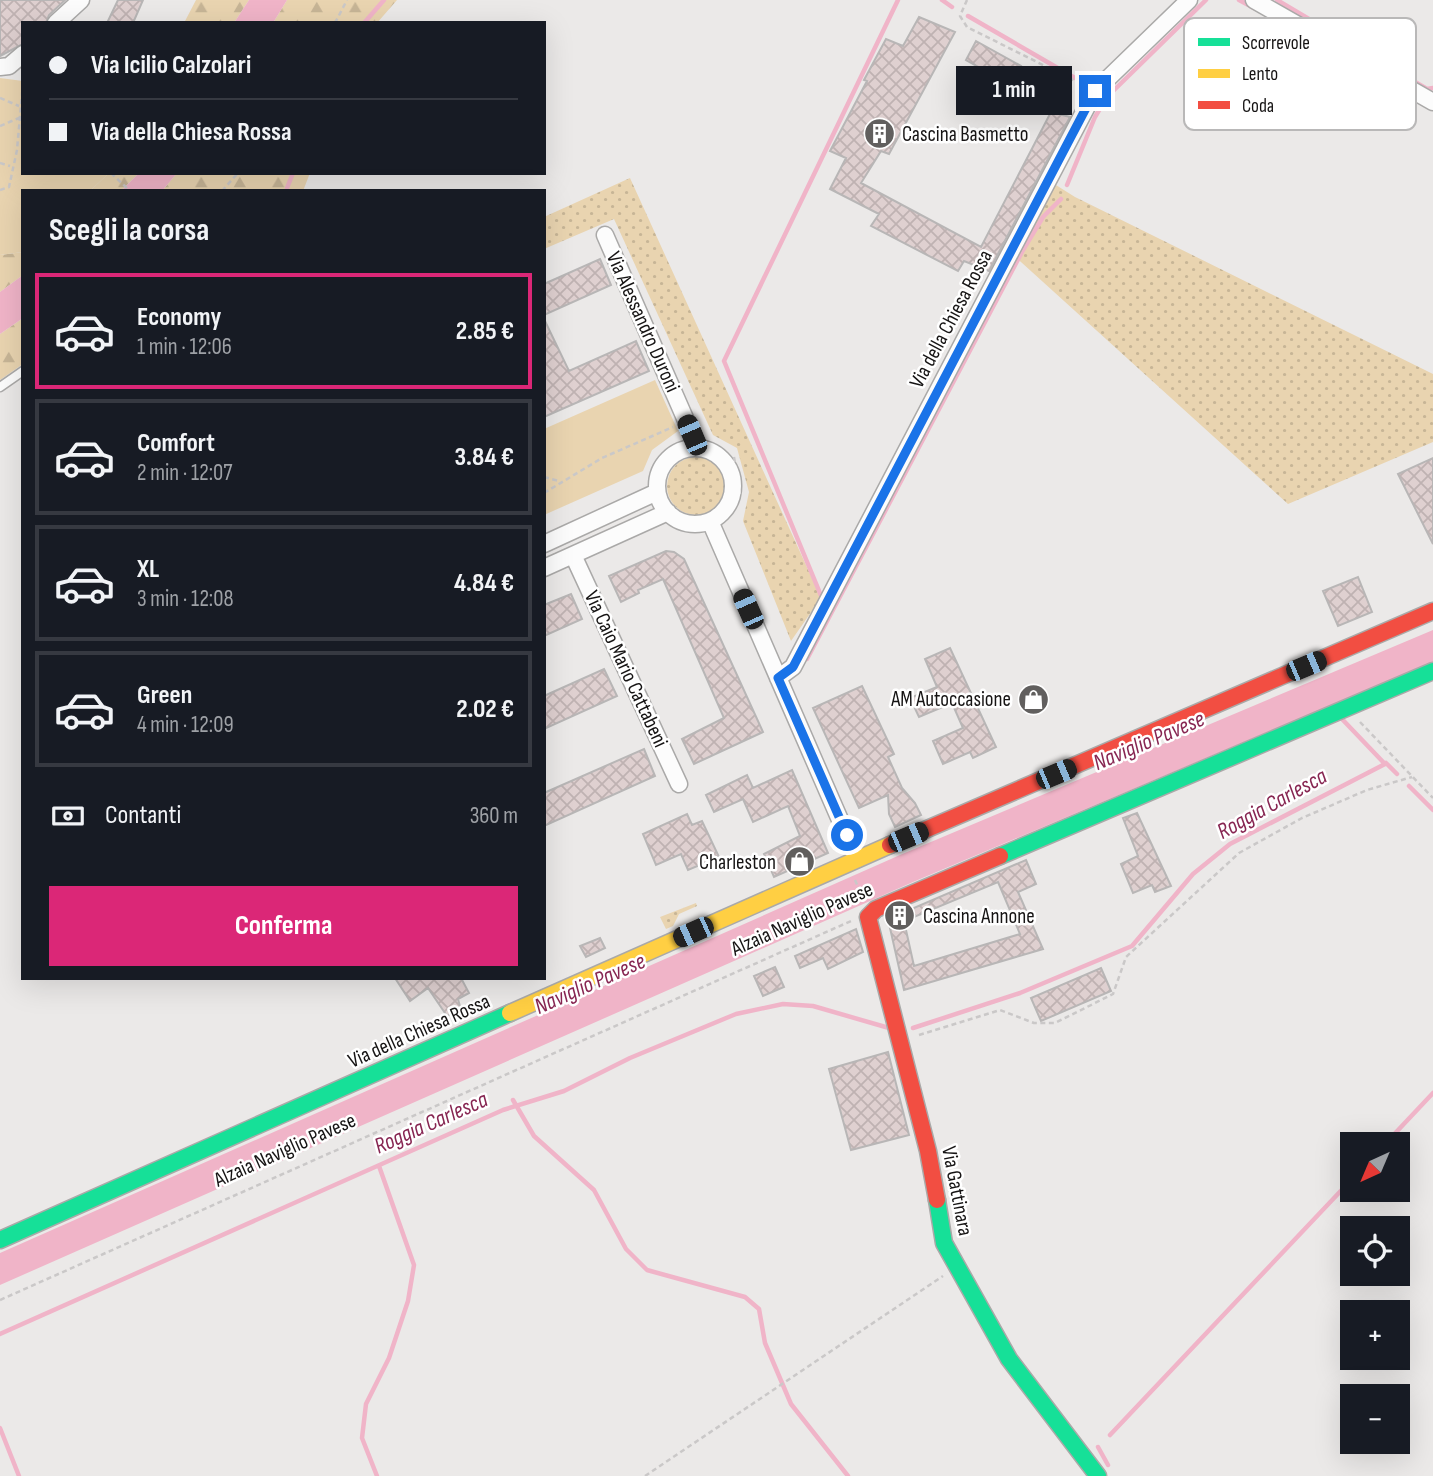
<!DOCTYPE html>
<html lang="it">
<head>
<meta charset="utf-8">
<style>
  :root { --surface:#171b24; --page:#242831; --text:#f1f3f6; --muted:#9ea1a6; --line:#363941; --accent:#db2777 }
  body { margin:0; font-family:"Sofia Sans Condensed",sans-serif; background:var(--page); color:var(--text); height:100vh; display:flex; flex-direction:column; font-size:26px; white-space:nowrap }
  * { box-sizing:border-box; margin:0 }
  p { font-size:23px; color:var(--muted) }
  .icon { flex:none; width:38px; height:38px; fill:none; stroke:currentColor; stroke-width:2; stroke-linecap:round; stroke-linejoin:round }
  .map { position:relative; flex:1; overflow:hidden }
  .side { position:absolute; left:21px; top:189px; width:525px; height:791px; display:flex; flex-direction:column; background:var(--surface); border-radius:0px; box-shadow:0 7px 28px #0002 }
  .side>* { flex:none }
  .top-card { position:absolute; left:21px; top:21px; width:525px; height:154px; border-radius:0px; box-shadow:0 7px 28px #0002; display:grid; align-content:center; height:154px; padding:0 28px; background:var(--surface) }
  .needle { width:46px; rotate:224deg }
  .fabs { position:absolute; left:1340px; top:1132px; display:grid; gap:14px }
  .fabs a { display:grid; place-items:center; width:70px; height:70px; border-radius:0px; background:var(--surface); box-shadow:0 7px 28px #0002; font-size:35px }
  .end { position:absolute; width:32px; height:32px; margin:-16px; border:9px solid #1a73e8; background:#fff; box-shadow:0 0 0 4px #fff }
  .from { border-radius:50% }
  .bubble { position:absolute; height:49px; border-radius:0px; background:var(--surface); box-shadow:0 7px 28px #0002; font-size:23px; font-weight:700; line-height:49px; text-align:center }
  .car { position:absolute; width:21px; height:42px; margin:-21px -10px; border-radius:9px; box-shadow:0 0 5px 2px #0007; background:linear-gradient(#222 24%,#8ab4d8 0 40%,#222 0 76%,#8ab4d8 0 86%,#222 0) }
  .top-card b { display:flex; align-items:center; gap:24px; height:66px; font-size:26px }
  .top-card b+b { border-top:2px solid var(--line) }
  .top-card i { width:18px; height:18px; background:var(--text) }
  ul { padding:0; list-style:none }
  li { display:flex; align-items:center; gap:21px; height:116px; margin:0 14px 10px; padding:0 14px; border:4px solid var(--line); border-radius:0px }
  li div { flex:1 }
  li b { display:block; font-size:26px }
  li em { font-style:normal; font-weight:700 }
  li.on { border-color:var(--accent) }
  li>.icon { width:63px; height:63px; stroke-width:1.5 }
  h2 { padding:0 28px; font-size:32px; line-height:84px }
  .pay { display:flex; align-items:center; gap:18px; height:77px; padding:0 28px; font-size:26px }
  .pay p { margin-inline-start:auto }
  .action { display:flex; gap:14px; margin-top:auto; padding:14px 28px }
  .action a { flex:1; height:80px; border-radius:0px; background:var(--accent); color:#fff; font-size:28px; font-weight:700; line-height:80px; text-align:center }
  .map>svg:first-child { display:block }
  .grass { fill:url(#grass-dots) }
  .forest { fill:url(#forest-firs) }
  .park { fill:#e9d4b0 }
  .water { fill:#f0b4c8 }
  .lines { fill:none; stroke-linecap:round; stroke-linejoin:round }
  .stream { stroke:#f0b4c8; stroke-width:4.5 }
  .building { fill:url(#building-cross-hatch); stroke:#b8b6b6; stroke-width:2; fill-rule:evenodd }
  .lane-casing { stroke:#aaa9a8; stroke-width:11 }
  .street-casing { stroke:#aaa9a8; stroke-width:19 }
  .fast-casing { stroke:#aaa9a8; stroke-width:19 }
  .slow-casing { stroke:#aaa9a8; stroke-width:19 }
  .jam-casing { stroke:#aaa9a8; stroke-width:19 }
  .path { stroke:#cac8c8; stroke-width:2.5; stroke-dasharray:5 3.5; stroke-linecap:butt }
  .lane { stroke:#fcfcfc; stroke-width:8 }
  .street { stroke:#fcfcfc; stroke-width:16 }
  .fast { stroke:#16e098; stroke-width:16 }
  .slow { stroke:#ffcf43; stroke-width:16 }
  .jam { stroke:#f24e42; stroke-width:16 }
  .route { stroke:#1a73e8; stroke-width:9 }
  .labels { text-anchor:middle; dominant-baseline:central; stroke-width:5; stroke-linejoin:round; paint-order:stroke }
  .poi-label { font-size:21px; fill:#161414; stroke:#fff; text-anchor:start }
  .street-label { font-size:21px; fill:#161414; stroke:#fff }
  .water-label { font-size:23px; font-style:italic; fill:#872652; stroke:#fff }
  .key { fill:#fff; stroke:#b9b8b8; stroke-width:2 }
  .key-label { font-size:19px; fill:#161414 }
</style>
</head>
<body>
<div class="map">
<svg width="1433" height="1476" viewBox="0 0 1433 1476">
  <defs>
    <pattern id="grass-dots" width="8" height="8" patternUnits="userSpaceOnUse" patternTransform="scale(1.75)"><rect width="8" height="8" fill="#e9d4b0"/><path d="M2 2h.1M6 6h.1" fill="none" stroke="#c7b596" stroke-width="1.8" stroke-linecap="round"/></pattern>
    <pattern id="forest-firs" width="22" height="20" patternUnits="userSpaceOnUse" patternTransform="scale(1.75)"><rect width="22" height="20" fill="#e9d4b0"/><path d="M5 1l3.5 6h-7zM16 11l3.5 6h-7z" fill="#c7b596"/></pattern>
    <pattern id="building-cross-hatch" width="8" height="8" patternUnits="userSpaceOnUse" patternTransform="scale(1.75)"><rect width="8" height="8" fill="#dfd0d0"/><path d="M0 0l8 8M0 8l8-8" fill="none" stroke="#bfb2b2"/></pattern>
  </defs>
  <rect width="100%" height="100%" fill="#ebe9e8"/>
  <!-- grass -->
  <path class="grass" d="M630,178L821,598L791,641L743,521L749,492L737,448L713,435L614,219L544,249V217Z
    M1048,180L1075,197L1433,374V442L1288,504L1010,252Z
    M667 486a29 29 0 1 1 58 0a29 29 0 1 1-58 0Z
    M696,903L697,906L679,914L673,926L666,929L660,917Z"/>
  <!-- forest -->
  <path class="forest" d="M196,0H249L234,23H184Z
    M287,0H397L377,23H273Z
    M109,173H139L121,191H90Z
    M177,173H310L303,191H162Z
    M23,252V275L0,292V255Z
    M23,318V364L0,380V334Z"/>
  <!-- park -->
  <path class="park" d="M0,78L23,81V173H109L90,191H23V252L0,255Z
    M655,380L678,431L652,450L643,471L544,515V429Z"/>
  <!-- water -->
  <path class="water" d="M249,0H287L273,23H234Z
    M139,173H177L162,191H121Z
    M23,275V318L0,334V292Z
    M1433,630V662L913,882L0,1285V1253L900,855Z"/>
  <g class="lines">
    <!-- stream -->
    <path class="stream" d="M942,0L952,7
      M1239,0L1254,8
      M1277,0L1427,89L1433,88
      M968,16L1075,78
      M364,23L384,0
      M1067,185L1095,117L1107,97L1206,0
      M287,188L293,173
      M822,598L724,361L898,0
      M807,659L1023,250L1043,217L1061,199
      M1386,763L1397,774
      M1409,786L1433,810
      M913,1028L1020,993L1132,946L1193,874L1230,844L1385,764L1342,719
      M513,1100L534,1136L594,1190L626,1249L647,1270L745,1297L759,1309L765,1343L791,1404L848,1476
      M1385,1144L1433,1093
      M0,1334L503,1110L564,1091L630,1058L736,1014L783,1004L813,1006L889,1028
      M0,1428L19,1476
      M1110,1435L1353,1178
      M1098,1447L1108,1465
      M377,1476L362,1438L366,1404L389,1358L408,1301L414,1265L379,1166"/>
  </g>
  <!-- building -->
  <path class="building" d="M0,0H65L49,15L46,23H23V44L0,56Z
    M118,0H143L133,23H107Z
    M919,17L955,32L889,154L881,151L861,183L981,247L1051,112L1070,117L989,271L964,261L958,271L871,226L879,214L830,189L846,158L830,151L867,81L864,80L886,39L903,46Z
    M976,41L1021,66L1011,85L966,60Z
    M600,259L611,285L544,315V284Z
    M544,319L569,371L636,341L649,371L544,417Z
    M1433,458V544L1398,474Z
    M666,551L674,552L684,559L763,732L694,764L682,739L724,718L663,579L638,590L639,593L621,602L609,576Z
    M1358,577L1372,612L1338,626L1323,591Z
    M571,594L582,619L544,636V605Z
    M950,648L996,747L973,758L970,752L943,764L933,741L963,728L952,703L919,717L910,698L937,687L925,659Z
    M604,669L617,696L544,729V696Z
    M862,686L894,754L888,757L902,788L915,803L921,815L895,827L889,814L888,795L859,808L813,708Z
    M644,749L655,776L544,826V793Z
    M792,770L828,853L774,877L764,854L800,836L788,806L753,822L743,799L714,812L706,795L747,775L753,788Z
    M1137,813L1171,886L1155,892L1152,885L1133,893L1121,864L1138,856L1123,818Z
    M687,814L692,825L702,821L719,857L688,870L681,854L656,865L643,834Z
    M1026,860L1036,884L1018,892L1043,949L904,990L888,919ZM998,882L1020,934L914,966L904,921Z
    M856,929L863,952L828,969L823,958L800,968L795,956Z
    M600,938L605,948L586,957L580,946Z
    M775,967L784,987L763,996L754,976Z
    M1101,968L1111,991L1041,1021L1031,998Z
    M395,978H461L469,993L458,999L461,1010L447,1016L428,988L410,1001Z
    M888,1052L909,1135L851,1150L829,1069Z"/>
  <g class="lines">
    <defs>
      <path id="lane" d="M0,387L23,371"/>
      <path id="street" d="M1254,0L1433,102
        M56,23L81,0
        M0,67L9,66L23,54
        M605,235L698,448
        M657 486a38 38 0 1 1 76 0a38 38 0 1 1-76 0Z
        M710,521L857,859
        M544,544L657,492
        M573,555L679,784
        M544,568L668,512
        M778,678L793,667L1095,91L1189,0"/>
      <path id="fast" d="M1000,856L1433,671
        M937,1200L944,1243L1009,1359L1098,1476
        M0,1240L510,1013"/>
      <path id="slow" d="M510,1013L890,845"/>
      <path id="jam" d="M890,845L1433,611
        M937,1200L928,1151L868,917L876,909L1000,856"/>
    </defs>
    <!-- lane casing -->
    <use href="#lane" class="lane-casing"/>
    <!-- street casing -->
    <use href="#street" class="street-casing"/>
    <!-- fast casing -->
    <use href="#fast" class="fast-casing"/>
    <!-- slow casing -->
    <use href="#slow" class="slow-casing"/>
    <!-- jam casing -->
    <use href="#jam" class="jam-casing"/>
    <!-- path -->
    <path class="path" d="M967,0L960,16L967,27L1083,85
      M335,23L347,0
      M0,98L19,106
      M0,126L19,118
      M0,163L10,166
      M111,173L130,191
      M0,190L9,187L17,150L23,83
      M197,191H211
      M222,191L238,173
      M734,457L740,494
      M544,477L559,481
      M544,493L602,458L673,427
      M1360,722L1433,798
      M855,880L862,896
      M919,1035L1000,1010L1034,1023H1055L1113,994L1126,957L1239,853L1302,818L1367,790L1412,777
      M0,1300L851,921
      M645,1476L943,1276"/>
    <!-- lane -->
    <use href="#lane" class="lane"/>
    <!-- street -->
    <use href="#street" class="street"/>
    <!-- fast -->
    <use href="#fast" class="fast"/>
    <!-- slow -->
    <use href="#slow" class="slow"/>
    <!-- jam -->
    <use href="#jam" class="jam"/>
  </g>
  <g class="lines">
    <!-- route -->
    <path class="route" d="M847,835L778,678L793,667L1095,91"/>
  </g>
  <!-- icons -->
  <defs>
    <symbol id="building-disc" viewBox="-11 -11 22 22"><circle r="9.5" fill="#615f5e" stroke="#fff"/><path d="M-4-6H4V6H1V3H-1V6H-4ZM-2.5-4.3h1.7v1.8h-1.7ZM.8-4.3h1.7v1.8H.8ZM-2.5-1h1.7V.8h-1.7ZM.8-1h1.7V.8H.8Z" fill="#fff"/></symbol>
    <symbol id="shop-disc" viewBox="-11 -11 22 22"><circle r="9.5" fill="#615f5e" stroke="#fff"/><path d="M-5-2.5h2.3a2.7 3.5 0 0 1 5.4 0H5L5.5 6h-11ZM-1.5-2.5h3a1.5 2.3 0 0 0-3 0Z" fill="#fff"/></symbol>
  </defs>
  <g fill-rule="evenodd">
    <use href="#building-disc" x="862" y="116" width="35" height="35"/>
    <use href="#shop-disc" x="1016" y="682" width="35" height="35"/>
    <use href="#shop-disc" x="782" y="844" width="35" height="35"/>
    <use href="#building-disc" x="882" y="898" width="35" height="35"/>
  </g>
  <g class="labels">
    <!-- poi labels -->
    <g class="poi-label">
      <text x="902" y="134">Cascina Basmetto</text>
      <text x="1011" y="699" text-anchor="end">AM Autoccasione</text>
      <text x="776" y="862" text-anchor="end">Charleston</text>
      <text x="923" y="916">Cascina Annone</text>
    </g>
    <!-- street labels -->
    <g class="street-label">
      <text transform="translate(951 319) rotate(-62)">Via della Chiesa Rossa</text>
      <text transform="translate(643 322) rotate(66)">Via Alessandro Duroni</text>
      <text transform="translate(626 669) rotate(65)">Via Caio Mario Cattabeni</text>
      <text transform="translate(802 919) rotate(-24)">Alzaia Naviglio Pavese</text>
      <text transform="translate(419 1031) rotate(-24)">Via della Chiesa Rossa</text>
      <text transform="translate(285 1150) rotate(-24)">Alzaia Naviglio Pavese</text>
      <text transform="translate(957 1191) rotate(79)">Via Gattinara</text>
    </g>
    <!-- water labels -->
    <g class="water-label">
      <text transform="translate(1149 741) rotate(-23)">Naviglio Pavese</text>
      <text transform="translate(1272 804) rotate(-29)">Roggia Carlesca</text>
      <text transform="translate(590 984) rotate(-24)">Naviglio Pavese</text>
      <text transform="translate(431 1123) rotate(-24)">Roggia Carlesca</text>
    </g>
  </g>
  <!-- legend -->
  <rect x="1184" y="18" width="232" height="112" rx="10" class="key"/>
  <rect x="1198" y="38" width="32" height="8" fill="#16e098"/>
  <rect x="1198" y="69" width="32" height="9" fill="#ffcf43"/>
  <rect x="1198" y="101" width="32" height="8" fill="#f24e42"/>
  <g class="key-label">
    <text x="1242" y="49">Scorrevole</text>
    <text x="1242" y="80">Lento</text>
    <text x="1242" y="112">Coda</text>
  </g>
</svg>
<div class="fabs">
<a><svg class="needle" viewBox="-14 -14 28 28"><path d="M0-13l5 13h-10z" fill="#e53935"/><path d="M0 13l5-13h-10z" fill="#9ea1a6"/></svg></a>
<a><svg class="icon" aria-label="locate" viewBox="0 0 24 24"><circle cx="12" cy="12" r="6"/><path d="M12 2v4M12 18v4M2 12h4M18 12h4"/></svg></a>
<a>+</a>
<a>−</a>
</div>
<i class="end from" style="left:847px;top:835px"></i>
<i class="end" style="left:1095px;top:91px"></i>
<div class="bubble" style="left:956px;top:66px;width:116px">1 min</div>
<i class="car" style="left:692px;top:435px;rotate:337deg"></i>
<i class="car" style="left:748px;top:609px;rotate:336deg"></i>
<i class="car" style="left:1306px;top:666px;rotate:67deg"></i>
<i class="car" style="left:1056px;top:774px;rotate:67deg"></i>
<i class="car" style="left:908px;top:837px;rotate:67deg"></i>
<i class="car" style="left:693px;top:932px;rotate:246deg"></i>
<div class="top-card">
<b><i class="from"></i>Via Icilio Calzolari</b>
<b><i></i>Via della Chiesa Rossa</b>
</div>
<section class="side">
<h2>Scegli la corsa</h2>
<ul>
<li class="on"><svg class="icon" aria-label="car" viewBox="0 0 24 24"><path d="M5 17H2v-5l4-1 3-4h7l3 4 3 1v5h-3M9 17h6M6 11h13"/><circle cx="7" cy="17" r="2"/><circle cx="17" cy="17" r="2"/></svg><div><b>Economy</b><p>1 min · 12:06</p></div><em>2.85 €</em></li>
<li><svg class="icon" aria-label="car" viewBox="0 0 24 24"><path d="M5 17H2v-5l4-1 3-4h7l3 4 3 1v5h-3M9 17h6M6 11h13"/><circle cx="7" cy="17" r="2"/><circle cx="17" cy="17" r="2"/></svg><div><b>Comfort</b><p>2 min · 12:07</p></div><em>3.84 €</em></li>
<li><svg class="icon" aria-label="car" viewBox="0 0 24 24"><path d="M5 17H2v-5l4-1 3-4h7l3 4 3 1v5h-3M9 17h6M6 11h13"/><circle cx="7" cy="17" r="2"/><circle cx="17" cy="17" r="2"/></svg><div><b>XL</b><p>3 min · 12:08</p></div><em>4.84 €</em></li>
<li><svg class="icon" aria-label="car" viewBox="0 0 24 24"><path d="M5 17H2v-5l4-1 3-4h7l3 4 3 1v5h-3M9 17h6M6 11h13"/><circle cx="7" cy="17" r="2"/><circle cx="17" cy="17" r="2"/></svg><div><b>Green</b><p>4 min · 12:09</p></div><em>2.02 €</em></li>
</ul>
<div class="pay"><svg class="icon" aria-label="cash" viewBox="0 0 24 24"><path d="M3 7h18v10H3z"/><circle cx="12" cy="12" r="2"/></svg>Contanti<p>360 m</p></div>
<div class="action"><a>Conferma</a></div>
</section>
</div>
</body>
</html>
